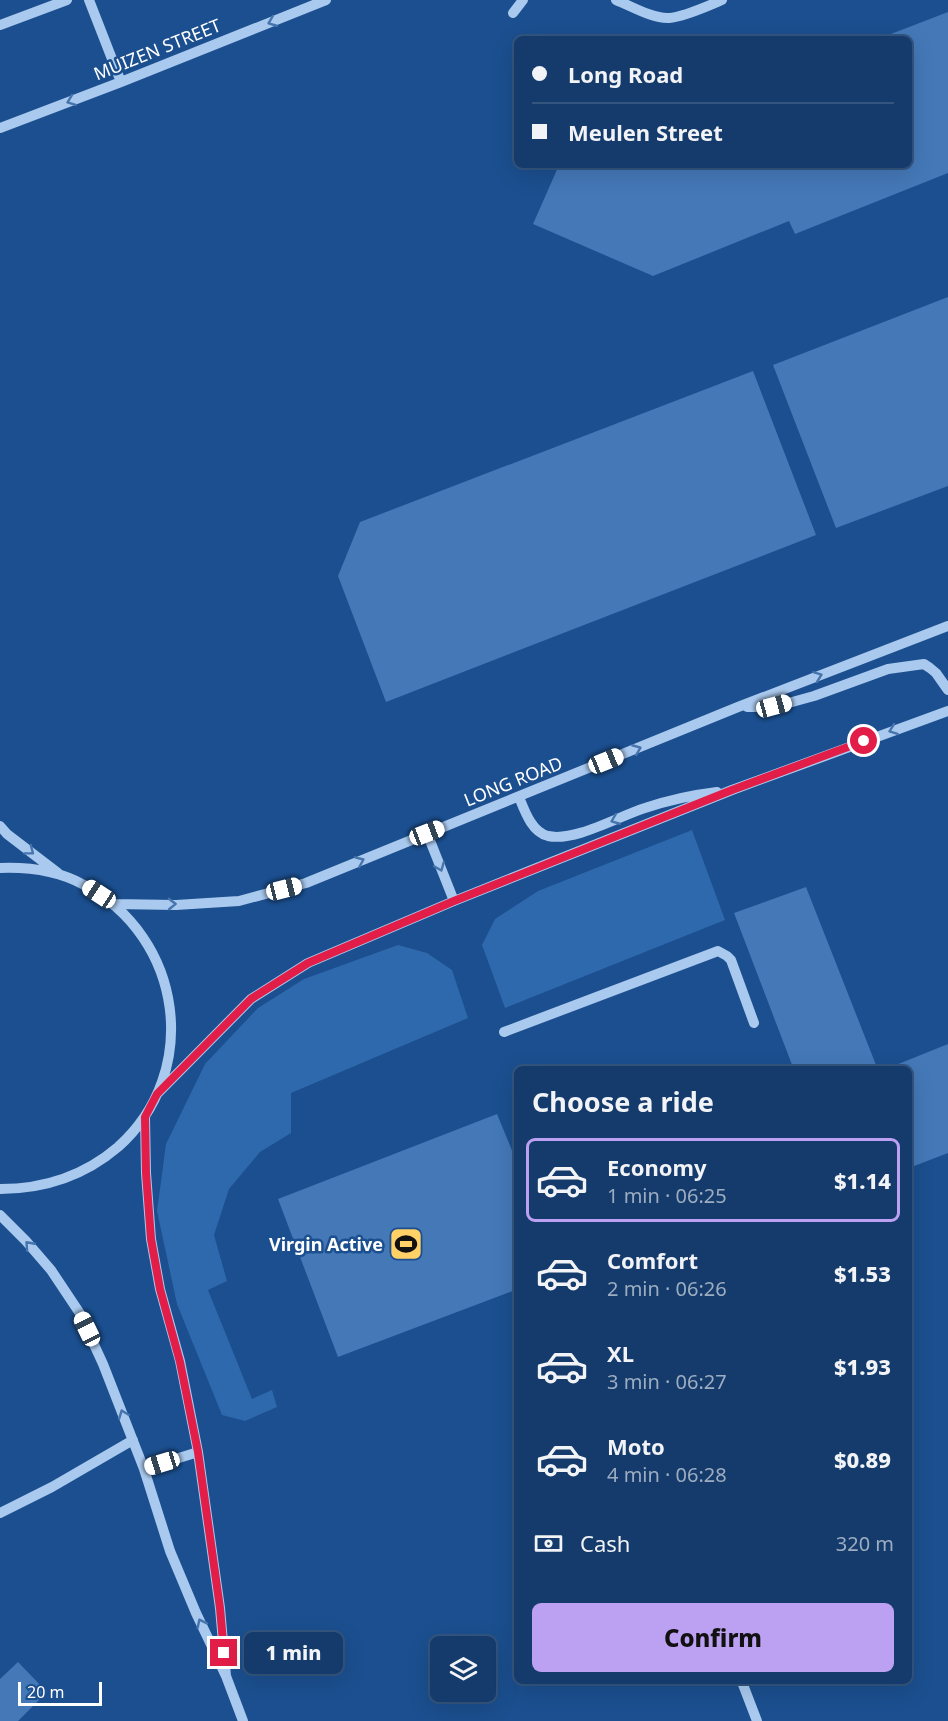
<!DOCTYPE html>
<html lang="en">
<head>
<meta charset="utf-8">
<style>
  :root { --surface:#143b6b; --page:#1d4271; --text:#f1f3f6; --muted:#9dadc1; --line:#33557e; --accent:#bca0f2 }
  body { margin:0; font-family:"Noto Sans",sans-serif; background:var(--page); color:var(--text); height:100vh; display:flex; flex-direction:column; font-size:22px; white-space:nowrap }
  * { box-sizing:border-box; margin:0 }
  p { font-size:20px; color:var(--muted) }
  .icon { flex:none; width:33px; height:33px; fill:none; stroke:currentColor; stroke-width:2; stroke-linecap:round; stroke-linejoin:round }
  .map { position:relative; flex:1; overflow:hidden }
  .drawer { position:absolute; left:514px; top:1066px; width:398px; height:618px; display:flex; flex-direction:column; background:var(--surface); border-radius:9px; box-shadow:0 6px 24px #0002,0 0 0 2px var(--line) }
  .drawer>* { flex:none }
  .guide { position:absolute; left:514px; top:36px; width:398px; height:132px; border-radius:9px; box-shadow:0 6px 24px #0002,0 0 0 2px var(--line); display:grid; align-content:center; height:132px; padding:0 18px; background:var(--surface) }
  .fabs { position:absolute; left:430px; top:1636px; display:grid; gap:12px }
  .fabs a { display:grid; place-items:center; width:66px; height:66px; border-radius:9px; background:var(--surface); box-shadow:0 6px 24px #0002,0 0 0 2px var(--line); font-size:30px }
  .scale { position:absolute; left:18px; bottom:15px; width:84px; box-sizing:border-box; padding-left:6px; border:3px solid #fff; border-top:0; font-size:16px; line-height:21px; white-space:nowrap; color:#fff; -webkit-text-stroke:4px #1b4f8f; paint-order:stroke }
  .end { position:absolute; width:27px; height:27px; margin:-14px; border:8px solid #e11d48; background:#fff; box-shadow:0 0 0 3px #fff }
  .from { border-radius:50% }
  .bubble { position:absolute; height:42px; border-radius:9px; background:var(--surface); box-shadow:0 6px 24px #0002,0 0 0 2px var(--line); font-size:20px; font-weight:800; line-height:42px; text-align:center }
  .car { position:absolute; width:18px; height:36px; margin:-18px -9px; border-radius:8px; box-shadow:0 0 4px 2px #0007; background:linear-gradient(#fff 24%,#345 0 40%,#fff 0 76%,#345 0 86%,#fff 0) }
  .guide b { display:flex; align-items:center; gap:21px; height:57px; font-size:22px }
  .guide b+b { border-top:2px solid var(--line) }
  .guide i { width:15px; height:15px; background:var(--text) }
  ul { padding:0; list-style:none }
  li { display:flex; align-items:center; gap:18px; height:84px; margin:0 12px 9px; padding:0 6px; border:3px solid transparent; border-radius:9px }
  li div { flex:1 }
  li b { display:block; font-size:22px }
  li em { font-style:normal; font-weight:800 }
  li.selected { border-color:var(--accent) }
  li>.icon { width:54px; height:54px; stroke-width:1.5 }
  h2 { padding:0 18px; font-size:27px; line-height:72px }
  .pay { display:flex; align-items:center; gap:15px; height:66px; padding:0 18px; font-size:22px }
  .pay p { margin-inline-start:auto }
  .button { display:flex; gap:12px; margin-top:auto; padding:12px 18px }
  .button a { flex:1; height:69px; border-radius:9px; background:var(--accent); color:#111; font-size:24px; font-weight:800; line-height:69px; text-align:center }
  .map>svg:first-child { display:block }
  .green { fill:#2e69ad }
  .building { fill:#4478b7 }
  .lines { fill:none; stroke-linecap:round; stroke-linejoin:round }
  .minor { stroke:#a9c9ee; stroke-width:10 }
  .oneway { stroke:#4674ac }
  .route { stroke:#e11d48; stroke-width:8 }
  .labels { text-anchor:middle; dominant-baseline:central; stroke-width:5; stroke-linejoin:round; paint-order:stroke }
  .street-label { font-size:18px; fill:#fff; stroke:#1b4f8f }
  .poi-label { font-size:18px; font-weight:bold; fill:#fff; stroke:#1b4f8f; text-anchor:end }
</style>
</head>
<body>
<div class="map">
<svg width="948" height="1721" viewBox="0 0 948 1721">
  <rect width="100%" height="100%" fill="#1b4f8f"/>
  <!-- green -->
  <path class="green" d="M692,830L725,920L505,1008L482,945L495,919L538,891Z
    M398,945L427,953L452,970L468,1018L291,1093V1133L260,1152L229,1189L214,1235L227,1281L208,1290L252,1399L272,1390L277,1407L245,1421L222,1415L177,1304L157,1211L166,1144L205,1064L258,1008L304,979Z"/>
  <!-- building -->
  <path class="building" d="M948,12V173L795,234L789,221L653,276L533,224L559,165H909V39H878Z
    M948,297V486L836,528L773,365Z
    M753,371L816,535L386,702L338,576L360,522Z
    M806,887L878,1070H794L734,913Z
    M948,1044V1153L909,1168V1070L886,1069Z
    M497,1114L518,1165V1289L338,1357L278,1199Z
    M18,1662L47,1692L18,1721H0V1679Z"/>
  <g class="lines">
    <!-- minor -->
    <path class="minor" d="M89,0L121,82
      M616,0C631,6 653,19 669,18C684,17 708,6 722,0
      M513,13L523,0
      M0,25L67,0
      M0,128L121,82L326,0
      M747,707H774L814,696L888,669L924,664L930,668L936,673L948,690
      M519,797C525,812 532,832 548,836C575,842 619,816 645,808C669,800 692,795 717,792
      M0,826L7,834L58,873
      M427,833L454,901
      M0,868C28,867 59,871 84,885C183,937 202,1072 118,1147C84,1176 44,1189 0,1189
      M114,904L176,905L239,901L306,883L738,707L948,626
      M504,1032L718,951L727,956L731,960L754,1023
      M157,1094L251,999L308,963L454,901L732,790L948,711
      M145,1117L146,1173L151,1239L160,1289L180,1361L198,1452L220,1608L226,1676
      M0,1215L26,1241L51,1270L79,1312L103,1364L144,1469L170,1551L196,1613L226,1676L243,1721
      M144,1469L198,1452
      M0,1513L52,1487L133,1440
      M742,1682L757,1721"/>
  </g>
  <!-- one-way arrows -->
  <defs><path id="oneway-chevron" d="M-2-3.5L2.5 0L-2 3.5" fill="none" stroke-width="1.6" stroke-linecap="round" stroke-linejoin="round" transform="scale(1.5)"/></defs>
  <g class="oneway">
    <use href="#oneway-chevron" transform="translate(272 22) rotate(158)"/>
    <use href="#oneway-chevron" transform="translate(71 101) rotate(159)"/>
    <use href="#oneway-chevron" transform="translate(818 676) rotate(-21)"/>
    <use href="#oneway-chevron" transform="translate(893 730) rotate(160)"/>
    <use href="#oneway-chevron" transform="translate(637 749) rotate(-22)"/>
    <use href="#oneway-chevron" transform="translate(615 820) rotate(158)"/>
    <use href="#oneway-chevron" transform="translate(30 851) rotate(37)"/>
    <use href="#oneway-chevron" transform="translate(360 861) rotate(-23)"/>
    <use href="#oneway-chevron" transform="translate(440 867) rotate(68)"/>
    <use href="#oneway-chevron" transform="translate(172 904) rotate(-1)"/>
    <use href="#oneway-chevron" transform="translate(29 1245) rotate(-132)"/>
    <use href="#oneway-chevron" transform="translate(123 1414) rotate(-111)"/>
    <use href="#oneway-chevron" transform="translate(201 1623) rotate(-116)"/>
  </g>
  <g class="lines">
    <!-- route -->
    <path class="route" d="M224,1653L220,1608L198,1452L180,1362L160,1289L151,1239L146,1173L145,1117L157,1094L251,999L308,963L454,901L732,790L864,741"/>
  </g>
  <!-- icons -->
  <defs>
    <symbol id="stadium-square" viewBox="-11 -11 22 22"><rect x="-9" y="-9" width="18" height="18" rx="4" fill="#ffd166" stroke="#1b4f8f"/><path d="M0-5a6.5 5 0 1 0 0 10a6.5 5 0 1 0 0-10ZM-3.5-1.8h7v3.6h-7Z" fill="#111"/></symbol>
  </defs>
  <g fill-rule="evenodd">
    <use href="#stadium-square" x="387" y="1225" width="38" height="38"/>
  </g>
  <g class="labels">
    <!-- street labels -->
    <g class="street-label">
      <text transform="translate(157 49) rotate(-22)">MUIZEN STREET</text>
      <text transform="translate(513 781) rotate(-22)">LONG ROAD</text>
    </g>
    <!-- poi labels -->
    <g class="poi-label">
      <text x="383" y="1244">Virgin Active</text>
    </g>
  </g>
</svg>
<div class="fabs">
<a><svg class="icon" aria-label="layers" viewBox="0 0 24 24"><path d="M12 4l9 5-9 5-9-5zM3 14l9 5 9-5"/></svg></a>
</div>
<div class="scale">20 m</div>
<i class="end from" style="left:864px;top:741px"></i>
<i class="end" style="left:224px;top:1653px"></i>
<div class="bubble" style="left:244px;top:1632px;width:99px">1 min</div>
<i class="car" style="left:774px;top:706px;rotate:75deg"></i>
<i class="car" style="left:606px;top:761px;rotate:68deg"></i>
<i class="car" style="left:427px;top:833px;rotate:69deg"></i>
<i class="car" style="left:284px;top:889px;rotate:76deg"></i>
<i class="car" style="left:99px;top:894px;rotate:303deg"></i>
<i class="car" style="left:87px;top:1329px;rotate:334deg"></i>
<i class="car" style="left:162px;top:1463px;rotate:253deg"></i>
<div class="guide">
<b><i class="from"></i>Long Road</b>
<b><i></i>Meulen Street</b>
</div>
<section class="drawer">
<h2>Choose a ride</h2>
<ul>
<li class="selected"><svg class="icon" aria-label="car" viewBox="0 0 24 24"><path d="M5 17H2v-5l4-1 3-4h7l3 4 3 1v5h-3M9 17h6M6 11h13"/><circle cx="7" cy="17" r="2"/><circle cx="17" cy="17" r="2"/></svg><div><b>Economy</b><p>1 min · 06:25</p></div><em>$1.14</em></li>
<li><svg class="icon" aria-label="car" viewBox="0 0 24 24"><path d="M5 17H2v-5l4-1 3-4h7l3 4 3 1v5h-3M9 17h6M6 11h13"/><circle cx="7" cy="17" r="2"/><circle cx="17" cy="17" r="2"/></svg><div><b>Comfort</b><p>2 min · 06:26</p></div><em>$1.53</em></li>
<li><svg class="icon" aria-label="car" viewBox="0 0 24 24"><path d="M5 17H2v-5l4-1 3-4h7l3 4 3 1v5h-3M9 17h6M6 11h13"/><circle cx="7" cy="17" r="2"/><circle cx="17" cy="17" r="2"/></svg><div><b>XL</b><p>3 min · 06:27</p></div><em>$1.93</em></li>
<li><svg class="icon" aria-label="car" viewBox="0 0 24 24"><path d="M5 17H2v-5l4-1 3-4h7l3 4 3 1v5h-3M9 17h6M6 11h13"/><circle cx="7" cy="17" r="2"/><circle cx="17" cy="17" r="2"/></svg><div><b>Moto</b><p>4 min · 06:28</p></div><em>$0.89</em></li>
</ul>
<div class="pay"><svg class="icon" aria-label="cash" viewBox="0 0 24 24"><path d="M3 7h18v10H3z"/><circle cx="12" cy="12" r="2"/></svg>Cash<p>320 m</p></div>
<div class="button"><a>Confirm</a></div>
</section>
</div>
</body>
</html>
